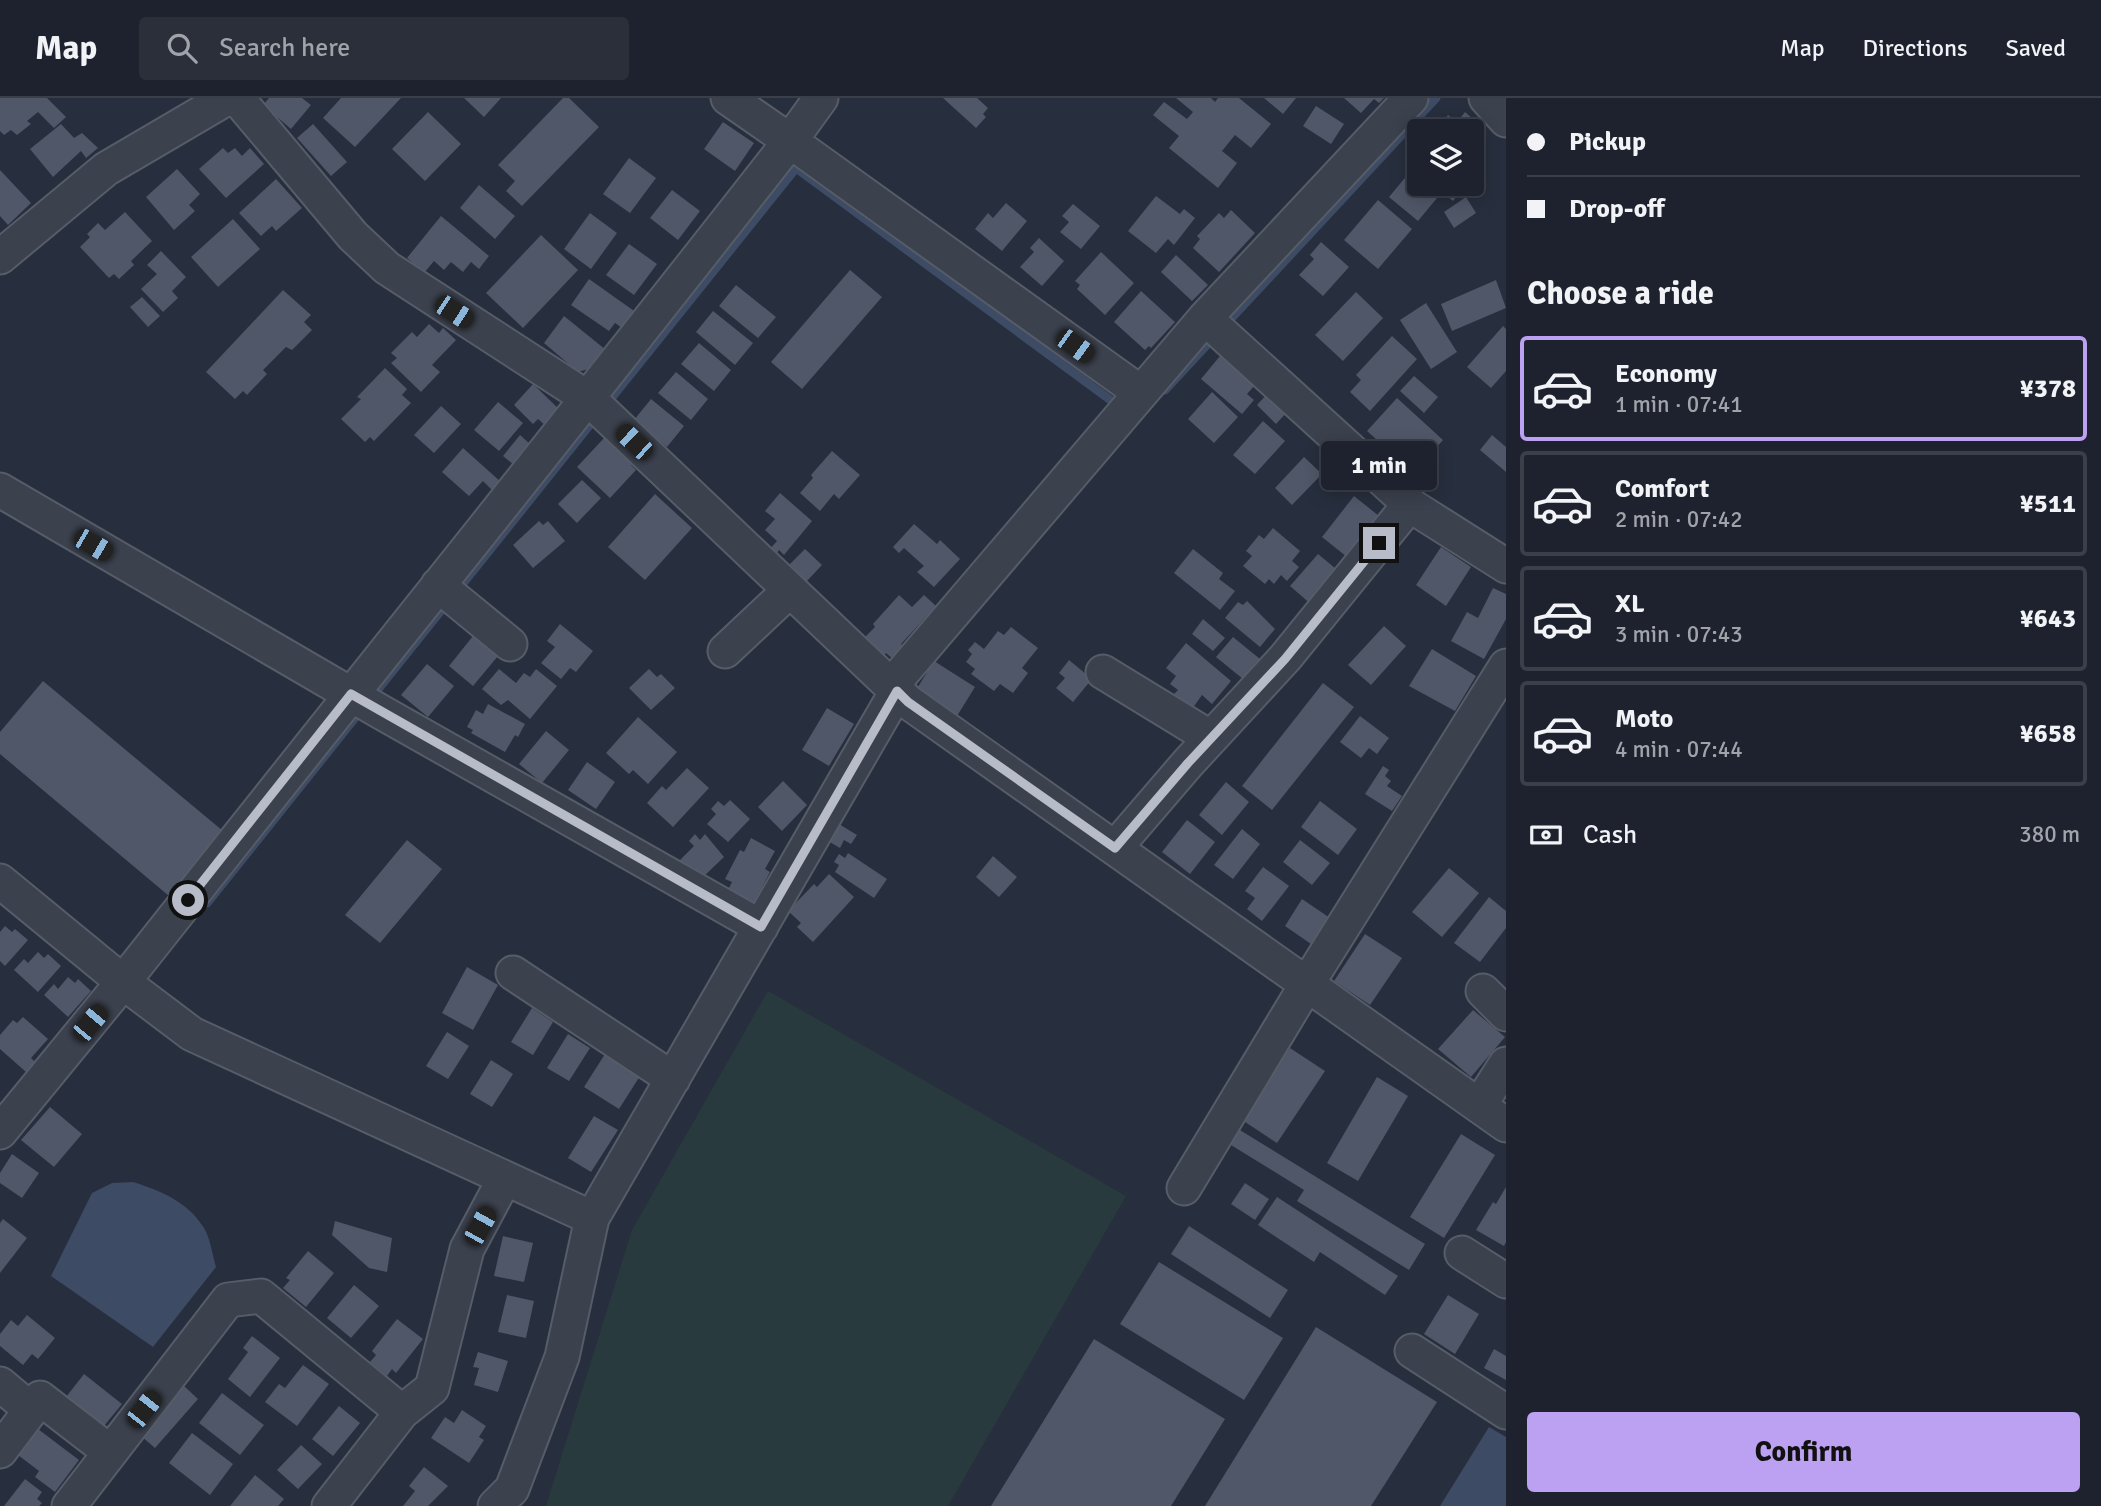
<!DOCTYPE html>
<html lang="en">
<head>
<meta charset="utf-8">
<style>
  :root { --surface:#1d222e; --page:#2a2f3a; --text:#f1f3f6; --muted:#a0a4aa; --line:#3b3f4a; --accent:#bca0f2 }
  body { margin:0; font-family:Signika,sans-serif; background:var(--page); color:var(--text); height:100vh; display:flex; flex-direction:column; font-size:26px; white-space:nowrap }
  * { box-sizing:border-box; margin:0 }
  p { font-size:23px; color:var(--muted) }
  .icon { flex:none; width:38px; height:38px; fill:none; stroke:currentColor; stroke-width:2; stroke-linecap:round; stroke-linejoin:round }
  .map { position:relative; flex:1; overflow:hidden }
  .side { display:flex; flex-direction:column; background:var(--surface); width:595px }
  .side>* { flex:none }
  .top-card { display:grid; align-content:center; height:154px; padding:0 21px; background:var(--surface) }
  .fabs { position:absolute; left:1407px; top:21px; display:grid; gap:14px }
  .fabs a { display:grid; place-items:center; width:77px; height:77px; border-radius:7px; background:var(--surface); box-shadow:0 4px 18px #0003,0 0 0 2px var(--line); font-size:35px }
  .end { position:absolute; width:32px; height:32px; margin:-16px; border:9px solid #b7bcc8; background:#111; box-shadow:0 0 0 4px #111 }
  .from { border-radius:50% }
  .bubble { position:absolute; height:49px; border-radius:7px; background:var(--surface); box-shadow:0 4px 18px #0003,0 0 0 2px var(--line); font-size:23px; font-weight:700; line-height:49px; text-align:center }
  .car { position:absolute; width:21px; height:42px; margin:-21px -10px; border-radius:9px; box-shadow:0 0 5px 2px #0007; background:linear-gradient(#222 24%,#8ab4d8 0 40%,#222 0 76%,#8ab4d8 0 86%,#222 0) }
  .top-card b { display:flex; align-items:center; gap:24px; height:66px; font-size:26px }
  .top-card b+b { border-top:2px solid var(--line) }
  .top-card i { width:18px; height:18px; background:var(--text) }
  ul { padding:0; list-style:none }
  li { display:flex; align-items:center; gap:21px; height:105px; margin:0 14px 10px; padding:0 7px; border:4px solid var(--line); border-radius:7px }
  li div { flex:1 }
  li b { display:block; font-size:26px }
  li em { font-style:normal; font-weight:700 }
  li.on { border-color:var(--accent) }
  li>.icon { width:63px; height:63px; stroke-width:1.5 }
  h2 { padding:0 21px; font-size:32px; line-height:84px }
  .pay { display:flex; align-items:center; gap:18px; height:77px; padding:0 21px; font-size:26px }
  .pay p { margin-inline-start:auto }
  .cta { display:flex; gap:14px; margin-top:auto; padding:14px 21px }
  .cta a { flex:1; height:80px; border-radius:7px; background:var(--accent); color:#111; font-size:28px; font-weight:700; line-height:80px; text-align:center }
  header { display:flex; align-items:center; gap:42px; box-sizing:border-box; height:98px; padding:0 35px; background:var(--surface); border-bottom:2px solid var(--line) }
  header strong { font-size:33px }
  nav { display:flex; gap:38px; margin-inline-start:auto; font-size:24px }
  .search { width:490px; height:63px; background:var(--page); display:flex; align-items:center; gap:18px; box-sizing:border-box; padding:0 24px; border-radius:7px; color:var(--muted); font-size:26px }
  main { display:flex; flex:1; min-height:0 }
  .map>svg:first-child { display:block }
  .green { fill:#293a3e }
  .water { fill:#3e4b64 }
  .lines { fill:none; stroke-linecap:round; stroke-linejoin:round }
  .stream { stroke:#3e4b64; stroke-width:9 }
  .building { fill:#505768 }
  .minor-casing { stroke:#565c68; stroke-width:37 }
  .minor { stroke:#3b414d; stroke-width:33 }
  .route { stroke:#b7bcc8; stroke-width:9 }
</style>
</head>
<body>
<header>
<strong>Map</strong>
<div class="search"><svg class="icon" aria-label="search" viewBox="0 0 24 24"><circle cx="10" cy="10" r="6"/><path d="M15 15l6 6"/></svg>Search here</div>
<nav><a>Map</a><a>Directions</a><a>Saved</a></nav>
</header>
<main>
<div class="map">
<svg width="1506" height="1408" viewBox="0 0 1506 1408">
  <rect width="100%" height="100%" fill="#272e3d"/>
  <!-- green -->
  <path class="green" d="M768,893L1126,1098L948,1408H546L632,1132Z"/>
  <!-- water -->
  <path class="water" d="M133,1084C159,1092 186,1103 202,1127C210,1137 212,1156 216,1169L153,1249L51,1178L92,1095L112,1085Z
    M1489,1329L1506,1339V1408H1440Z"/>
  <g class="lines">
    <!-- stream -->
    <path class="stream" d="M1225,227L1436,0
      M1165,292L1215,238
      M605,308L796,70L1120,309
      M456,494L596,319
      M371,600L447,505
      M207,805L362,611"/>
  </g>
  <!-- building -->
  <path class="building" d="M0,0H47L66,19L54,30L38,14L27,23L31,26L17,37L11,32L4,37L0,33Z
    M269,0H302L311,7L291,31L263,7Z
    M341,0H401L355,49L323,20Z
    M464,0H501L484,19Z
    M563,0H569L599,29L522,108L506,93L515,83L498,67Z
    M943,0H977L988,10L983,16L986,19L976,30Z
    M1176,0H1211L1215,4L1218,0H1239L1271,26L1251,50L1235,37L1222,53L1237,65L1218,90L1169,50L1179,38L1153,17L1164,4L1187,21L1193,14Z
    M1264,0H1296L1283,16Z
    M1344,0H1384L1379,5L1374,1L1361,15Z
    M1316,8L1344,26L1331,46L1303,28Z
    M428,14L461,46L425,83L392,51Z
    M1465,14L1481,28L1472,39V33H1435L1448,17L1457,24Z
    M723,24L754,45L735,73L704,51Z
    M61,26L74,40L82,35L98,50L86,60L81,53L53,79L30,51Z
    M313,26L347,64L331,78L297,40Z
    M223,50L228,55L235,50L242,58L250,50L264,66L226,100L199,71Z
    M629,60L656,80L630,115L603,96Z
    M1419,63V86H1461L1464,89L1453,103L1442,94L1418,123L1389,99Z
    M177,71L200,96L189,107L195,113L174,132L146,99Z
    M0,72L31,105L8,127L0,118Z
    M276,81L302,110L276,133L272,128L261,138L239,115Z
    M479,87L515,118L495,141L460,110Z
    M672,92L700,113L678,142L650,120Z
    M1156,98L1180,116L1184,111L1195,120L1174,147L1168,141L1156,155L1128,133Z
    M1466,99L1476,115L1454,130L1444,114Z
    M1378,102L1412,131L1378,171L1344,142Z
    M1006,105L1027,123L1002,153L975,131L988,115L993,120Z
    M1073,106L1100,128L1081,151L1060,134L1069,124L1062,118Z
    M1231,112L1255,135L1219,174L1193,150L1200,141L1197,138L1219,115L1224,120Z
    M125,114L152,143L131,163L134,167L119,181L114,176L109,180L80,149L90,139L87,136L98,125L105,132Z
    M590,115L617,135L591,171L564,151Z
    M441,118L489,158L479,171L471,164L463,174L451,164L444,172L434,163L424,175L407,160Z
    M233,121L260,151L218,189L191,159Z
    M541,137L578,172L523,230L486,195Z
    M1039,140L1064,163L1042,188L1020,169L1034,154L1030,150Z
    M1321,144L1349,169L1323,198L1299,177L1314,161L1310,157Z
    M629,146L657,166L634,197L606,177Z
    M161,153L186,179L172,193L178,200L163,214L141,191L157,176L147,167Z
    M1101,154L1134,185L1105,217L1077,191L1080,187L1075,183Z
    M1176,157L1208,187L1192,203L1161,174Z
    M850,172L882,199L802,291L771,264Z
    M589,181L637,215L625,232L615,225L609,233L571,207Z
    M1496,182L1506,210L1452,233L1441,206Z
    M736,187L776,219L758,240L719,208Z
    M283,192L311,217L304,224L312,232L292,252L286,249L263,272L267,276L247,297L243,293L235,301L206,274Z
    M1141,193L1175,224L1151,250L1149,248L1145,252L1114,224Z
    M1356,194L1383,220L1343,263L1315,237Z
    M142,199L160,218L148,229L130,209Z
    M1426,205L1457,254L1431,271L1400,222Z
    M713,213L753,245L735,267L696,234Z
    M564,218L606,252L592,270L578,274L544,245Z
    M429,226L439,235L443,230L456,242L432,267L440,274L421,294L391,265L397,260L391,255L412,234L417,239Z
    M1503,228L1506,231V273L1491,290L1467,269Z
    M1392,238L1417,261L1370,313L1350,294L1361,282L1356,277Z
    M699,245L731,272L714,293L681,266Z
    M1220,258L1255,287L1247,296L1254,302L1242,316L1201,281Z
    M385,270L407,291L402,297L411,305L374,343L370,339L365,344L341,321L361,301L357,299Z
    M676,274L708,301L691,322L658,295Z
    M1414,278L1438,299L1424,315L1400,293Z
    M533,286L562,314L547,329L538,321L533,326L514,307Z
    M1212,294L1238,319L1214,345L1188,321Z
    M1268,295L1288,313L1276,326L1257,307Z
    M1397,300L1443,342L1426,361L1421,356L1408,370L1367,333Z
    M651,301L684,328L667,349L634,322Z
    M498,304L523,325L499,353L474,332Z
    M441,308L461,326L434,355L414,337Z
    M1263,323L1285,343L1255,376L1233,357Z
    M520,337L531,347L514,367L503,358Z
    M1492,337L1506,349V374L1480,352Z
    M605,339L636,363L631,367L636,372L610,400L577,369Z
    M463,350L501,384L493,393L483,383L469,398L442,374Z
    M832,353L860,377L839,401L834,396L820,413L800,395L813,380L811,377Z
    M1304,359L1322,376L1292,407L1275,390Z
    M582,382L601,400L577,425L558,406Z
    M780,395L812,423L784,457L779,452L776,457L769,452L777,443L765,432L775,421L765,413Z
    M655,396L692,430L645,482L608,449Z
    M1354,398L1379,418L1347,459L1322,439Z
    M539,423L543,427L548,423L565,443L533,470L513,447Z
    M914,426L937,446L940,442L960,461L934,489L917,474L924,468L904,450L899,455L893,449Z
    M1273,430L1300,453L1292,463L1299,469L1287,483L1281,477L1274,486L1269,481L1265,486L1243,468L1252,458L1246,453L1259,437L1264,441Z
    M1441,449L1471,469L1446,508L1416,487Z
    M805,451L822,467L806,484L788,468Z
    M1193,451L1223,475L1219,481L1235,493L1220,512L1174,475Z
    M1318,456L1341,475L1313,508L1290,488Z
    M1493,490L1506,496V521L1484,561L1451,543L1467,514L1478,520Z
    M899,497L912,509L924,497L936,508L901,546L905,550L894,562L886,555L882,560L862,542L875,529L873,526Z
    M1247,503L1275,531L1260,549L1225,520L1238,504L1243,507Z
    M1203,521L1225,540L1213,553L1192,536Z
    M560,526L593,553L576,574L570,570L561,581L541,565L555,549L547,543Z
    M1384,528L1406,548L1371,587L1348,567Z
    M1011,529L1038,550L1022,570L1028,575L1013,595L1000,586L994,593L971,576L975,571L966,564L972,556L968,552L975,544L984,551L998,533L1004,537Z
    M473,538L498,558L473,588L449,568Z
    M1233,539L1260,561L1243,581L1216,559Z
    M1186,545L1231,583L1212,606L1202,597L1192,611L1174,596L1178,592L1170,586L1176,578L1166,570Z
    M1432,551L1476,578L1455,613L1409,588Z
    M1069,562L1092,581L1073,604L1056,590L1065,580L1059,575Z
    M934,563L975,589L957,618L916,592Z
    M427,566L454,588L428,619L401,597Z
    M499,571L516,585L524,575L530,579L536,571L557,588L530,621L508,602L501,607L482,591Z
    M649,571L657,579L661,576L675,590L651,612L629,590Z
    M43,583L223,733L169,798L0,656V634Z
    M1323,585L1354,609L1272,712L1242,688Z
    M488,606L525,626L518,639L515,637L505,654L471,635L473,632L467,629L476,612L483,616Z
    M827,610L854,626L829,668L802,652Z
    M1360,618L1389,640L1377,656L1369,650L1361,660L1340,644Z
    M638,619L677,654L648,686L633,672L629,676L606,655Z
    M546,633L569,652L542,685L519,666Z
    M587,664L615,684L596,711L568,692Z
    M1383,668L1389,672L1385,678L1391,683L1387,688L1402,698L1392,713L1365,696Z
    M687,670L709,690L673,729L647,705L662,688L666,692Z
    M783,683L807,707L782,733L758,709Z
    M1226,684L1249,704L1222,737L1199,717Z
    M730,702L750,721L728,744L707,726L716,716L711,711L718,703L724,708Z
    M1320,703L1357,731L1338,757L1301,729Z
    M1187,722L1215,744L1190,776L1162,754Z
    M834,723L857,737L851,746L844,742L840,750L823,740Z
    M1242,731L1260,746L1233,781L1214,767Z
    M695,736L700,742L705,736L724,759L700,782L679,763L694,748L689,743Z
    M751,740L775,753L765,771L770,774L754,805L728,792L732,784L725,781L740,752L744,754Z
    M407,742L442,771L380,845L345,817Z
    M1300,742L1330,765L1312,787L1283,764Z
    M848,755L887,781L874,800L835,774L839,767L834,764L839,756L845,760Z
    M993,758L1017,779L999,799L976,779Z
    M1263,769L1289,788L1262,823L1247,811L1255,800L1245,793Z
    M1449,770L1479,795L1442,839L1412,814Z
    M829,776L854,799L813,844L797,829L801,825L788,813L814,786L817,789Z
    M1489,799L1506,813V830L1480,864L1454,845Z
    M1302,801L1330,820L1311,846L1285,828Z
    M5,828L12,834L15,831L28,842L5,868L0,863V834Z
    M1365,836L1402,860L1370,907L1334,883Z
    M38,854L44,860L48,856L61,868L38,894L14,872L24,861L28,865Z
    M467,869L498,887L473,932L442,915Z
    M68,879L75,885L78,881L91,893L68,919L44,897L54,886L58,891Z
    M532,910L553,924L533,957L511,944Z
    M1473,912L1505,939L1471,979L1438,951Z
    M23,919L48,941L31,960L35,964L26,974L0,951V937L13,922L17,925Z
    M447,934L469,948L448,981L426,968Z
    M568,936L590,950L569,983L547,970Z
    M1290,950L1325,973L1277,1045L1242,1022Z
    M605,956L640,978L619,1011L584,989Z
    M491,962L513,976L492,1009L470,996Z
    M1377,979L1408,998L1358,1083L1327,1065Z
    M50,1009L82,1036L54,1069L21,1042Z
    M594,1018L618,1032L591,1074L568,1060Z
    M1235,1029L1425,1146L1409,1172L1297,1103L1304,1092L1226,1044Z
    M1461,1036L1495,1057L1444,1140L1410,1119Z
    M12,1056L39,1075L22,1100L0,1085V1075Z
    M1245,1085L1269,1101L1255,1122L1231,1106Z
    M1506,1089V1144L1504,1148L1476,1132L1493,1104L1496,1106Z
    M1277,1099L1398,1178L1385,1197L1320,1154L1314,1164L1258,1127Z
    M3,1121L27,1140L0,1175V1125Z
    M335,1123L392,1140L387,1174L369,1170L332,1137Z
    M1189,1128L1288,1192L1270,1220L1171,1156Z
    M503,1138L533,1145L524,1184L494,1178Z
    M308,1153L334,1175L306,1209L283,1190L290,1182L286,1180Z
    M1159,1164L1283,1240L1244,1302L1120,1226Z
    M354,1187L379,1208L351,1240L327,1220Z
    M507,1197L534,1203L526,1240L498,1234Z
    M1448,1197L1479,1216L1455,1256L1424,1236Z
    M27,1217L55,1240L38,1261L32,1256L23,1267L0,1248V1236L11,1222L18,1228Z
    M397,1221L423,1241L396,1275L392,1271L387,1278L370,1264L376,1257L372,1253Z
    M1316,1229L1437,1304L1371,1408H1205Z
    M252,1238L280,1260L250,1299L228,1281L248,1254L243,1250Z
    M1094,1241L1225,1321L1171,1408H991Z
    M1494,1251L1506,1258V1282L1484,1270Z
    M478,1254L508,1263L498,1294L474,1287L479,1270L473,1269Z
    M303,1267L329,1286L297,1328L265,1304L279,1286L285,1290Z
    M84,1276L122,1306L104,1328L66,1299Z
    M184,1288L198,1301L155,1350L141,1338Z
    M222,1295L264,1327L240,1357L199,1325Z
    M339,1308L360,1325L333,1358L312,1341Z
    M462,1312L486,1328L479,1339L484,1342L469,1365L431,1340L445,1319L454,1325Z
    M38,1331L79,1362L55,1394L35,1379L39,1373L18,1357Z
    M192,1335L233,1366L210,1397L169,1365Z
    M301,1347L322,1366L298,1391L277,1372Z
    M424,1369L448,1388L428,1408H403L415,1393L409,1388Z
    M255,1377L284,1401L278,1408H230Z
    M25,1381L42,1394L37,1401L42,1405L39,1408H4Z"/>
  <g class="lines">
    <defs>
      <path id="minor" d="M237,0L353,138L387,170L589,301L908,604L1506,1027
        M728,0L790,43L821,0
        M1486,0L1506,22
        M0,159L106,71L227,0
        M1205,220L1413,409L1506,468
        M0,392L381,614L761,829
        M438,487L510,546
        M725,553L790,492
        M1103,574L1211,640
        M891,588L1141,295
        M1115,750L1188,665L1285,560L1410,406
        M0,783L123,884C345,603 570,325 790,43L1141,295L1205,220L1411,0
        M513,875L673,981
        M1483,893L1506,916
        M1479,1008L1506,966
        M0,1034L123,884L192,936L592,1120
        M1184,1090L1307,886L1506,568
        M1462,1155L1506,1183
        M1412,1253L1506,1314
        M0,1286L31,1312
        M0,1353L40,1300L110,1354
        M69,1408L228,1202L261,1198L402,1314
        M329,1408L402,1314L432,1290L467,1151L505,1080
        M495,1408L512,1391L562,1259L592,1120L897,593"/>
    </defs>
    <!-- minor casing -->
    <use href="#minor" class="minor-casing"/>
    <!-- minor -->
    <use href="#minor" class="minor"/>
  </g>
  <g class="lines">
    <!-- route -->
    <path class="route" d="M188,802L351,596L761,829L897,593L908,604L1115,750L1188,665L1285,561L1379,445"/>
  </g>
</svg>
<div class="fabs">
<a><svg class="icon" aria-label="layers" viewBox="0 0 24 24"><path d="M12 4l9 5-9 5-9-5zM3 14l9 5 9-5"/></svg></a>
</div>
<i class="end from" style="left:188px;top:802px"></i>
<i class="end" style="left:1379px;top:445px"></i>
<div class="bubble" style="left:1321px;top:343px;width:116px">1 min</div>
<i class="car" style="left:454px;top:214px;rotate:123deg"></i>
<i class="car" style="left:1075px;top:248px;rotate:126deg"></i>
<i class="car" style="left:634px;top:344px;rotate:313deg"></i>
<i class="car" style="left:93px;top:447px;rotate:120deg"></i>
<i class="car" style="left:90px;top:925px;rotate:40deg"></i>
<i class="car" style="left:480px;top:1128px;rotate:29deg"></i>
<i class="car" style="left:144px;top:1311px;rotate:38deg"></i>
</div>
<section class="side">
<div class="top-card">
<b><i class="from"></i>Pickup</b>
<b><i></i>Drop-off</b>
</div>
<h2>Choose a ride</h2>
<ul>
<li class="on"><svg class="icon" aria-label="car" viewBox="0 0 24 24"><path d="M5 17H2v-5l4-1 3-4h7l3 4 3 1v5h-3M9 17h6M6 11h13"/><circle cx="7" cy="17" r="2"/><circle cx="17" cy="17" r="2"/></svg><div><b>Economy</b><p>1 min · 07:41</p></div><em>¥378</em></li>
<li><svg class="icon" aria-label="car" viewBox="0 0 24 24"><path d="M5 17H2v-5l4-1 3-4h7l3 4 3 1v5h-3M9 17h6M6 11h13"/><circle cx="7" cy="17" r="2"/><circle cx="17" cy="17" r="2"/></svg><div><b>Comfort</b><p>2 min · 07:42</p></div><em>¥511</em></li>
<li><svg class="icon" aria-label="car" viewBox="0 0 24 24"><path d="M5 17H2v-5l4-1 3-4h7l3 4 3 1v5h-3M9 17h6M6 11h13"/><circle cx="7" cy="17" r="2"/><circle cx="17" cy="17" r="2"/></svg><div><b>XL</b><p>3 min · 07:43</p></div><em>¥643</em></li>
<li><svg class="icon" aria-label="car" viewBox="0 0 24 24"><path d="M5 17H2v-5l4-1 3-4h7l3 4 3 1v5h-3M9 17h6M6 11h13"/><circle cx="7" cy="17" r="2"/><circle cx="17" cy="17" r="2"/></svg><div><b>Moto</b><p>4 min · 07:44</p></div><em>¥658</em></li>
</ul>
<div class="pay"><svg class="icon" aria-label="cash" viewBox="0 0 24 24"><path d="M3 7h18v10H3z"/><circle cx="12" cy="12" r="2"/></svg>Cash<p>380 m</p></div>
<div class="cta"><a>Confirm</a></div>
</section>
</main>
</body>
</html>
